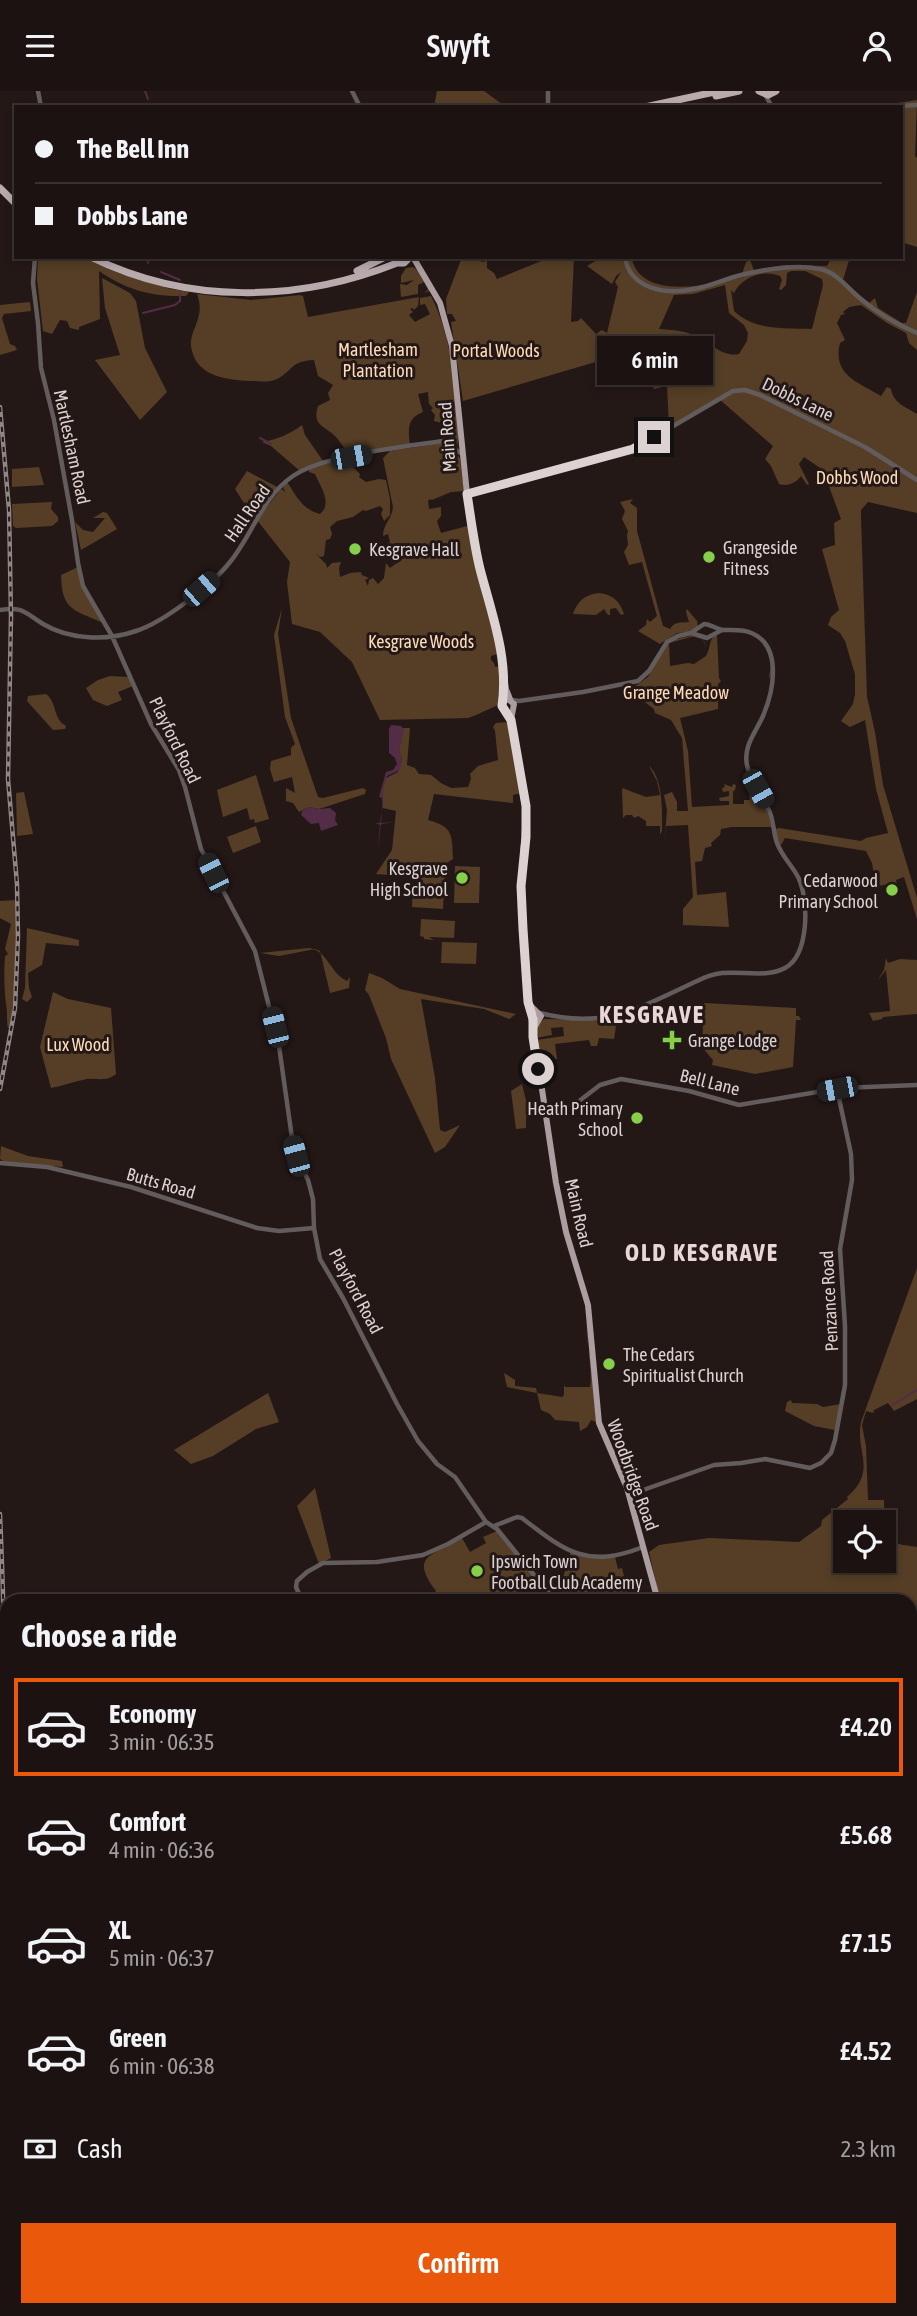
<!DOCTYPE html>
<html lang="en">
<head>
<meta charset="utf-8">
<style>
  :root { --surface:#1b1211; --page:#28201f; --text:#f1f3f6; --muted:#a09e9f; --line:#393231; --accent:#ea580c }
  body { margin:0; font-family:"Asap Condensed",sans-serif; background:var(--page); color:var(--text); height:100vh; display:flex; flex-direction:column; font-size:26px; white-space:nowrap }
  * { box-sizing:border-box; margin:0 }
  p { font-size:23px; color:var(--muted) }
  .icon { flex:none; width:38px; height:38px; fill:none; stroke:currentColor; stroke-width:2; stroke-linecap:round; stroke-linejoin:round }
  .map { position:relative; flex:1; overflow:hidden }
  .side { position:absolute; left:0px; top:1503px; width:917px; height:723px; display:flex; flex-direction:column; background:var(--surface); border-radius:21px 21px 0 0; box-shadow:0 4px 10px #0003,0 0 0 2px var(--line) }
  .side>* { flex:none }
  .banner { position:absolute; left:14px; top:14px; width:889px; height:154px; border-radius:0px; box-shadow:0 4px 10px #0003,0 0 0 2px var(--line); display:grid; align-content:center; height:154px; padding:0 21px; background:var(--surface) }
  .buttons { position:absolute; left:833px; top:1419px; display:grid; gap:14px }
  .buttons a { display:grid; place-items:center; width:63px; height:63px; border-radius:0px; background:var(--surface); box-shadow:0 4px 10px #0003,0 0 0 2px var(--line); font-size:35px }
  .end { position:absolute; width:32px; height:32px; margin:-16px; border:9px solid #dbd2d1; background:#111; box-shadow:0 0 0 4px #111 }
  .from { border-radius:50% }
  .bubble { position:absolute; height:49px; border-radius:0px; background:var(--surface); box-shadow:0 4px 10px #0003,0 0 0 2px var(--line); font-size:23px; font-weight:600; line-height:49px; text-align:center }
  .car { position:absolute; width:21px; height:42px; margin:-21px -10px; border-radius:9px; box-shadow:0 0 5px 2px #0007; background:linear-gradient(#222 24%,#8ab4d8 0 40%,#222 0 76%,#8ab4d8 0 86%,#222 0) }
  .banner b { display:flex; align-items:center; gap:24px; height:66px; font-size:26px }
  .banner b+b { border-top:2px solid var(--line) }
  .banner i { width:18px; height:18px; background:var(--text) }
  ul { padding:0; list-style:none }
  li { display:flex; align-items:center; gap:21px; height:98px; margin:0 14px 10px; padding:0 7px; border:4px solid transparent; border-radius:0px }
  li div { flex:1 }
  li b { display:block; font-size:26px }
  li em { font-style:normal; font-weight:600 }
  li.active { border-color:var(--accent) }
  li>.icon { width:63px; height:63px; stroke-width:1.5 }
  h2 { padding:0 21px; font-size:32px; line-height:84px }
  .pay { display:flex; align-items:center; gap:18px; height:77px; padding:0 21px; font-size:26px }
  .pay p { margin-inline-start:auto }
  .action { display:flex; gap:14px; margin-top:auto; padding:14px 21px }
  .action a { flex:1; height:80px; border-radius:0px; background:var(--accent); color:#fff; font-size:28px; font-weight:600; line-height:80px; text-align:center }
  header { display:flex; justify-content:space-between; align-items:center; height:91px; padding:0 21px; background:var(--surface); font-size:32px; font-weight:600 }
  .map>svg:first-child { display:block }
  .green { fill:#553e25; fill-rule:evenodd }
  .water { fill:#532c48 }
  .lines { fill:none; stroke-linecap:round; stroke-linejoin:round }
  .stream { stroke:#532c48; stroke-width:2 }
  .tertiary { stroke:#625c5d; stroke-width:4.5 }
  .primary { stroke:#ab9da0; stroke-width:6 }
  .trunk { stroke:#b9aaae; stroke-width:7 }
  .rail-casing { stroke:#908685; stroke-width:4.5 }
  .rail { stroke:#241817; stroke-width:2; stroke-dasharray:5; stroke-linecap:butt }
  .route { stroke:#dbd2d1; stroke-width:9 }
  .poi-dot { fill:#86cf4b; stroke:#241817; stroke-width:2.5 }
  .labels { text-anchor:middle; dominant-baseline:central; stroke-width:6; stroke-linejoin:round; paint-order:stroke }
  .park-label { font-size:18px; fill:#fedbb8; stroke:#241817 }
  .street-label { font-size:18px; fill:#dbd2d1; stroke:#241817 }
  .poi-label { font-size:18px; fill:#dbd2d1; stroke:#241817; text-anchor:start }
  .district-label { font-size:24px; font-weight:bold; letter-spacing:2px; fill:#e8d7d6; stroke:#241817 }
</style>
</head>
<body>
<header><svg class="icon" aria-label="menu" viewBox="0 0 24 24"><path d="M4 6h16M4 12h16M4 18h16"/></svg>Swyft<svg class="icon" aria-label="person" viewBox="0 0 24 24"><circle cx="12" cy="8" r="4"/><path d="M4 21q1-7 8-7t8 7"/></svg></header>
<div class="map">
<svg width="917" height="2225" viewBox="0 0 917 2225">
  <rect width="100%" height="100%" fill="#241817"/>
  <!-- green -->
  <path class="green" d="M437,0H484L506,16H434Z
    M917,9L915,65L917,67V156L901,151V16H873Z
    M38,166H85L121,183L171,198L189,201L186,205C151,206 127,199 99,180L100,228L79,236V239L70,237L67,230L60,229L52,243L43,240L37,188Z
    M462,166H480L481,171L487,170V177L494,182L497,188L551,166H574L571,231L578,230L581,227L596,243L602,239L607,242L618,196L615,191L621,181L616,185L612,193L587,175L602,166H631C633,173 636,180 642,185C665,205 717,192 744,186L743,180L746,171L750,169L754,179L787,174L827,175L832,166H850L843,189L869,212L875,207L878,217L902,232H906L917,201V259L909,252L906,242L887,232L861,214L849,216L843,221L845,223L841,224L837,232L845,249L840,252C832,284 858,291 881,305L887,296L891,298C893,312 906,316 917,323V422L868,411L861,419V426L867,606L875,641L883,694L917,807V828L904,786L896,789L897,795L892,796L889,793L878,795L876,798L872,772L866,760L785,747L780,756L797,780L805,801C802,794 800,786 796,779C787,765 778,755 775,738L779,737L861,750L866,747L888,742L876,698L865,629L850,636L841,630L853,613L855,603V583L845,550L840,542L828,534L831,526L839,519L822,458L835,454L834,432L841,428L823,379L804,366L799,373L809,393L807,394L801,385C796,392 787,396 779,393L771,375L765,368L773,355L718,307L669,335L667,295L654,298L652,292L665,289L667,293V284L639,290L635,271L637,291L629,290L622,294L616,265L463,310L451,231L456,230L452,223H447L446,208ZM791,180H805L822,188L823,194L812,238C785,237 755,240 734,220L731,199L734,202C742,186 764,178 780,185L782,189L779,198L781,199L786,194L787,182ZM725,194L729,222L744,234L748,242L747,250L739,263C723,267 708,250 693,244C682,239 670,239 659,238L674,204L693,203Z
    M413,176L419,180L430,200L424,202L428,199L424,191L418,194V203L401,206L400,193L407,194L414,189L401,192V185L406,177Z
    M102,187L130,202L136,210L145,257L167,301L140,329L95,269L120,264L105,217Z
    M197,203L251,209L300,204L303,205L308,226L419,206L418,215L414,219L412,217L410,218L413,221L409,224L415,231L430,223L425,213L420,214V207L431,205C452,246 462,316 457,359L443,347L442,332L434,330L435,324L431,319L433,317L429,313L428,301L418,303L423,321C407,327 408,338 410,354L349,365C345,358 341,352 336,346C324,334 312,335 318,315L330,309L328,302L333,294L318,285L314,269C290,270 293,280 277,288C269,292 258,290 250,290C229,289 198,286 192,260C186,240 207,229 197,203Z
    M30,211L31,220L4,223L2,227L10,253L15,255L17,259L0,264V214Z
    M302,334L305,344L323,370L300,380L271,355L262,351C276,349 290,343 302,334Z
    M443,352L460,367L464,400L451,401L432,409L430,408L428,410L429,418L441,416V425L437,430L441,442L471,434L500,565L497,563L491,565V569L494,572L495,576L500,575L503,597L502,609L498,614L476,624L468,627L380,629L352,571L320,541L292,533L287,491L290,471L257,429L281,398L286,401L283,397L287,391C297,406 302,418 320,423C333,412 320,395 315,383L309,381V378L317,374L370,364L354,370L353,376L360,383L359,386L366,391L379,388L386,389L390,408V424L384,430L381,423L383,418L380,415L366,420L363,419L353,426L337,430L330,436L332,443L330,448L326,449L324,465L320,466L315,462L326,473L327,477L332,472L341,471L339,477L340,486L350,482L361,481L362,484L369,487L365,489L368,495L369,489L373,487L378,493L384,487L386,472L390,477L400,470L396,466L398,463L396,454L385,457L384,455L390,451L388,443L383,445C383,433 392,428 393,416L383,367L390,360Z
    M39,376L44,394L12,396V378Z
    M247,380L279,397L256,428L249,420L235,398Z
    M633,408L630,412L637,417V440L663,535L670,538C675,530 680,532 689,531L686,521L687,518L697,530L698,536L690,541L677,542L660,553L638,540L646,534L647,528L650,531L657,525L642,471L629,474L624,461L628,454L627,444L628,440L622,428L625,420L620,411Z
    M52,411L51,418L58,426V430L52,435L16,437L13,435L12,413Z
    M103,421L107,422L117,438L81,459L75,431L83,439L93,441L105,427H93Z
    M78,476L81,491L103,532C73,518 62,520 61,484Z
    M599,502C612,503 620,510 624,523L621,524L616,517L610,518V524H608L604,518L596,524L573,523C577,510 586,503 599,502Z
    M282,517L278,543L291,627L318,706L323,707L363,697L366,699L365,703L319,718L309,716L299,721L293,712L286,710V697L295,702L292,686L274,691L270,678L271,670L291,664V657L295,653L285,626L274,544Z
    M722,540C731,540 740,539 749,542C767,549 777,572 769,588C769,583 771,577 771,571C770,544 738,536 717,543L719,587L721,590L718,593V618L680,627L688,660L692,716L729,714V710H720L719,707L729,705V700L723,701L722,697L725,696L724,693L732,696L733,693L736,694L735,699L733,700V713H744V709H750L749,704L755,706V713H762L764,715L751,691L766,716L772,736H732L721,738L720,744L711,752L712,755L705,757L702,770L695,771L697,804L726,801L729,836L683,834V818L693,806L688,734L666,735L664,756L667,719L664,704L672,701L677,711V720H688L682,647L671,629L655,622L654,618L641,608L637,596H634L648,586L665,555L673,549L695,544L704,550L707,558L703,549L695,545L669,552L670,575L688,572L694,573L706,565C712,555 707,546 722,540Z
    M110,585L128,586L133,595L118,601L122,609L107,615L93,609L86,597L98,589Z
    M46,603C57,611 53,628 66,635L65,638L53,639L27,610L28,605Z
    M509,631L522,702L513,704V712L434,703L428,729C453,736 452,743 453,768L442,775L414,776L404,785L376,783L392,759L396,720L383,717L382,701L386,687L398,681L402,669L399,659L403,637H410L407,674L415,677L419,683L431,684L441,692L451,697L468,696L471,688L470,683L478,675L498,669L495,640L493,636L496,632Z
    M649,675C664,688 662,725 662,740L660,743V735H646V730L638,725L634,727L632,724H626L623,727L622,697L646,706L660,704L657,690Z
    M256,684L269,728L255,732L254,728L250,729L247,717L223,726L217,699Z
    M24,701L33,743L17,745L16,702Z
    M256,735L261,751L233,762L227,746Z
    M455,775L480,776L479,812H454Z
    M420,781H445L444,797L441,798H444L443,818L412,816L413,797H419Z
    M17,809V860L11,937H8C6,929 8,921 6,913C4,895 4,883 5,865L8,863L5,858L11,833L0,827V810Z
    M421,828L455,830L454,847L429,846L434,849L424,848V846L420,845Z
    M27,837L79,849V855L46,852L42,874L28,882L29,897L32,906L27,911L22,908L25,897Z
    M442,851L477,852L476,873L441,872Z
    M309,857C328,860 330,882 347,890L350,886L349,897L330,902L320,860L315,858L279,865L260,862Z
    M886,867L888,872L900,868L917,869V923L883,926L882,928L873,930L869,922L890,920L886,879L877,890L884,879Z
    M369,882L382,887L400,898L516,923L509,928L484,918L421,908L435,987L440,1039L445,1041L460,1034L445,1056L435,1062L391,968L386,947L369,904L365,899Z
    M53,901L68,908L111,917L116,983C106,991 99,987 87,988C75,990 63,995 51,997L40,956Z
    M704,912L796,917V925H799L801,929H796L793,976L755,983L712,974L713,969L702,956Z
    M633,922L640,932L616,935L614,948L599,947L597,955H591L589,949L555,953L557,968H554V972L540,977L536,949L564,945L563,936L551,937L552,944L536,947L537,934L544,928L585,929Z
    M522,993L530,1026H526V1037L516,1038L511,1000Z
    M1,1055L28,1065L62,1070L63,1076L5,1071L0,1068Z
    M917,1177V1308L894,1320L888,1312L874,1319L873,1322L866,1320L862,1334L866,1355L868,1409H884C885,1446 876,1451 917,1456V1719L910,1716V1510H660L649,1461L659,1454L709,1447L799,1451L821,1435L822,1429L848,1408L847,1406C878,1379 855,1362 861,1331ZM845,1432H884V1470H845Z
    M587,1230L588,1257L592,1275L596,1331L591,1329L587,1336L580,1340L579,1331L555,1329L550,1323L541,1319L537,1302L507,1296L504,1282L515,1289V1295L536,1297L537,1302L562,1306L564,1304V1293L565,1296H590C593,1275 585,1251 587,1230Z
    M268,1302L279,1331L256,1338L213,1365L191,1373L174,1359Z
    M791,1309L792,1312L817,1313L823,1316L841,1313L835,1339L814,1335L785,1320L787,1311Z
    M315,1397L331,1467L319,1473L297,1415Z
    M497,1440L537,1490L510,1510H424L436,1500C408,1463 434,1465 462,1447L470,1461L486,1452L483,1446Z
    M571,1460L600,1468L615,1466L618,1478L622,1477L630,1510H557L553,1505L566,1496L562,1490Z
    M80,2219H261L264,2225H87Z"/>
  <!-- water -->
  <path class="water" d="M391,634L401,635L404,638L399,659L402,669L400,679L387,685C381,700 383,716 381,732L395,731L381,733L378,758L380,734L375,732H380L383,714L382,707L379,706L386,681L393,679L397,673L395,667L389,662V638Z
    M309,716L319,718L330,717L336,722L335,729L338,734L321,740L319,732L311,733L301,724L302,720Z"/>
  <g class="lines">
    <!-- stream -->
    <path class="stream" d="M145,0L148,8
      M146,166L148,172
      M161,181L180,189
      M143,222L175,214L180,210V203
      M260,347L271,353
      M892,1314L917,1299"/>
    <!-- tertiary -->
    <path class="tertiary" d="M38,0L41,16
      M352,0L360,16
      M548,0V16
      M766,5L772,16
      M882,16L917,14
      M35,166L33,192L38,232L41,277L54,329L72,429L78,472L83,495L112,545L151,633L179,679L185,696L201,758L255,860L279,955L292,1047L296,1065L308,1089L313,1108L314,1137L320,1168L343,1207L397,1313L418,1350L437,1373L455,1386L486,1431L497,1438L555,1510
      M625,166C630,199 667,204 694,198C711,195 727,187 745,183C768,178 796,173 820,178C837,181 849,199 862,209C879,223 898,234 917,242
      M467,403L634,358L733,300L745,299L760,304L865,356L917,389
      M0,519C23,515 25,522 43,533C70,549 107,550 136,540C164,531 212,494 230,471C252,444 263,405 293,385C323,364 404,356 443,350L462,363
      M691,542L707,547L720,540
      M512,609L519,610L583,601L638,590L649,580L667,551L678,545L691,542L704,533C711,533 715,538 723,539C732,539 741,538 749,541C783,553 774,599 763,625C756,641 743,655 747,674C750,689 761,703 768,717C774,728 773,741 777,752C782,766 793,775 799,788C809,811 809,864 785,877C767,887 742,880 722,882C713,883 705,886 697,890C641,916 605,939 540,922
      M546,1022L574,1014L600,994L621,988L689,1000L739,1014L841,997L917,994
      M0,1072L47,1076L131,1096L257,1137L279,1140L314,1137
      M629,1404L714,1374L741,1372L765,1368L810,1377L821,1372L831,1362L835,1349L845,1294V1235L840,1158L852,1089L851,1063L837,998
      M494,1435L517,1426L522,1427C566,1461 587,1478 643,1456
      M302,1510L296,1496L297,1490L307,1481L323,1472L377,1471L423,1464L448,1453L486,1431
      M0,2164L7,2168
      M78,2219L85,2225
      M325,2219L328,2225
      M463,2219L476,2225
      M336,2225L345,2219
      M803,2225L804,2219
      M907,2225L917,2210"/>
    <!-- primary -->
    <path class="primary" d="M413,166L440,212L452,255L467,403L479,472L496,536L506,598L510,608
      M503,611L508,608L514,613L511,629L526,721L521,798L526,891L556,1092L566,1141L588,1214L599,1332L627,1397L658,1510
      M530,914L541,925L534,937
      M910,1756L917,1754
      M430,2225L433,2219
      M700,2225V2219"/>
    <!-- trunk -->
    <path class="trunk" d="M759,0L768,4L776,0
      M716,5L739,0
      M645,16L719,0
      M0,97L16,113
      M91,166C187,213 297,212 397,172H404L410,166
      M357,180L385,166"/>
    <defs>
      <path id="rail" d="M0,316L9,419L11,525L8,688L17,793L18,846L15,917L0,998
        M0,1423C5,1541 8,1658 0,1776"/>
    </defs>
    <!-- rail casing -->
    <use href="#rail" class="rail-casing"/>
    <!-- rail -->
    <use href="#rail" class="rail"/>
  </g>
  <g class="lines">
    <!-- route -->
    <path class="route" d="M538,978L533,946V928L528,911L523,838L521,795L526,746V715L511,629L502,615C509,568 492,524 480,478C474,454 471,428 467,403L633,358L654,346"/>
  </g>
  <!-- markers -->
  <g class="poi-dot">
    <circle cx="355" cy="458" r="7"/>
    <circle cx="709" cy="466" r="7"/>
    <circle cx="462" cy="787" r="7"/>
    <circle cx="892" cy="799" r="7"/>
    <path d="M668.5 938.5h7v7h7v7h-7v7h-7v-7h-7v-7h7z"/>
    <circle cx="637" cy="1027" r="7"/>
    <circle cx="609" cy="1273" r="7"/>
    <circle cx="477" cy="1480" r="7"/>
  </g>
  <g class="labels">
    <!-- park labels -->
    <g class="park-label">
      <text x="378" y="258">Martlesham<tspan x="378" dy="21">Plantation</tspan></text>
      <text x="496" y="259">Portal Woods</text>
      <text x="857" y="386">Dobbs Wood</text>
      <text x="421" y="550">Kesgrave Woods</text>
      <text x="676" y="601">Grange Meadow</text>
      <text x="78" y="953">Lux Wood</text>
    </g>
    <!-- street labels -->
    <g class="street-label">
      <text transform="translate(798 308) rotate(26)">Dobbs Lane</text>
      <text transform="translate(447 346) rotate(-94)">Main Road</text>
      <text transform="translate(72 356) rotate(78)">Martlesham Road</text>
      <text transform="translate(247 422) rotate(-55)">Hall Road</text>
      <text transform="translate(175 649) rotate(64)">Playford Road</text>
      <text transform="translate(710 991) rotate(14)">Bell Lane</text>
      <text transform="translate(161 1092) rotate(16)">Butts Road</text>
      <text transform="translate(579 1122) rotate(77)">Main Road</text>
      <text transform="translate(356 1200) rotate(62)">Playford Road</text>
      <text transform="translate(829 1210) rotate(-93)">Penzance Road</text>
      <text transform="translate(633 1384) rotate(70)">Woodbridge Road</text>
    </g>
    <!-- poi labels -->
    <g class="poi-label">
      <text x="723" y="456">Grangeside<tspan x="723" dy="21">Fitness</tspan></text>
      <text x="369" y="458">Kesgrave Hall</text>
      <text x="448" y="777" text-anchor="end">Kesgrave<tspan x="448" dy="21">High School</tspan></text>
      <text x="878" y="789" text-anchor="end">Cedarwood<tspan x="878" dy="21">Primary School</tspan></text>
      <text x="688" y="949">Grange Lodge</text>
      <text x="623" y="1017" text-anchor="end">Heath Primary<tspan x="623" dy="21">School</tspan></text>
      <text x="623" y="1263">The Cedars<tspan x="623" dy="21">Spiritualist Church</tspan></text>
      <text x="491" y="1470">Ipswich Town<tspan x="491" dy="21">Football Club Academy</tspan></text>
    </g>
    <!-- district labels -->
    <g class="district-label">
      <text x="652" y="923">KESGRAVE</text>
      <text x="702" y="1161">OLD KESGRAVE</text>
    </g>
  </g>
</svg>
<div class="buttons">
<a><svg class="icon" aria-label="locate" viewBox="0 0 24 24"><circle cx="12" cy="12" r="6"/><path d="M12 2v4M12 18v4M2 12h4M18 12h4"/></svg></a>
</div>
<i class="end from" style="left:538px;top:978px"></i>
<i class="end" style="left:654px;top:346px"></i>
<div class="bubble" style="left:597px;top:245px;width:116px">6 min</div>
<i class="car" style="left:351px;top:366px;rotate:80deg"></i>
<i class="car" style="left:201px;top:498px;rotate:49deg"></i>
<i class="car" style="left:758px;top:698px;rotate:151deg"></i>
<i class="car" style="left:213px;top:782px;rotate:334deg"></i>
<i class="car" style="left:275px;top:936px;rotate:346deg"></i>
<i class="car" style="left:837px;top:998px;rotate:259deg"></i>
<i class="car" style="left:296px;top:1065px;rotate:345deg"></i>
<div class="banner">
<b><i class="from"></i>The Bell Inn</b>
<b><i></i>Dobbs Lane</b>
</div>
<section class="side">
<h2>Choose a ride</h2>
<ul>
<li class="active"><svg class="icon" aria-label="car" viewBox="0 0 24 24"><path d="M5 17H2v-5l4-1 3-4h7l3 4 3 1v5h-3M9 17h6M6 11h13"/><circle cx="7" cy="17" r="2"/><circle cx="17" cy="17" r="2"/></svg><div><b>Economy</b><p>3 min · 06:35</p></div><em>£4.20</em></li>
<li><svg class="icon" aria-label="car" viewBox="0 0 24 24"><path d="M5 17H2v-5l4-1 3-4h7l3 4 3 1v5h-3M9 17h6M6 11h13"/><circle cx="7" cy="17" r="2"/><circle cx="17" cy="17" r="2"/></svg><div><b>Comfort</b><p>4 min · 06:36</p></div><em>£5.68</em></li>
<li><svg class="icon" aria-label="car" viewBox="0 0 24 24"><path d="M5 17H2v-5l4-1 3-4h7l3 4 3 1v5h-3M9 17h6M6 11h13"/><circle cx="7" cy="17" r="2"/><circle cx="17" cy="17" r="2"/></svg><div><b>XL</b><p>5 min · 06:37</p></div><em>£7.15</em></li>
<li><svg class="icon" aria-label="car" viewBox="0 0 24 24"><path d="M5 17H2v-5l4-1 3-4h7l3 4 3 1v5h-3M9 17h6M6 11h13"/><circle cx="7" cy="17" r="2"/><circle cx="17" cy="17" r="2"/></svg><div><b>Green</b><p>6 min · 06:38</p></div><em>£4.52</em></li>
</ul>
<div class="pay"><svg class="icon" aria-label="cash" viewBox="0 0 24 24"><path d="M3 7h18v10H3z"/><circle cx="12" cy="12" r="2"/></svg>Cash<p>2.3 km</p></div>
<div class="action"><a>Confirm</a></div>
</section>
</div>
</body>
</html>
